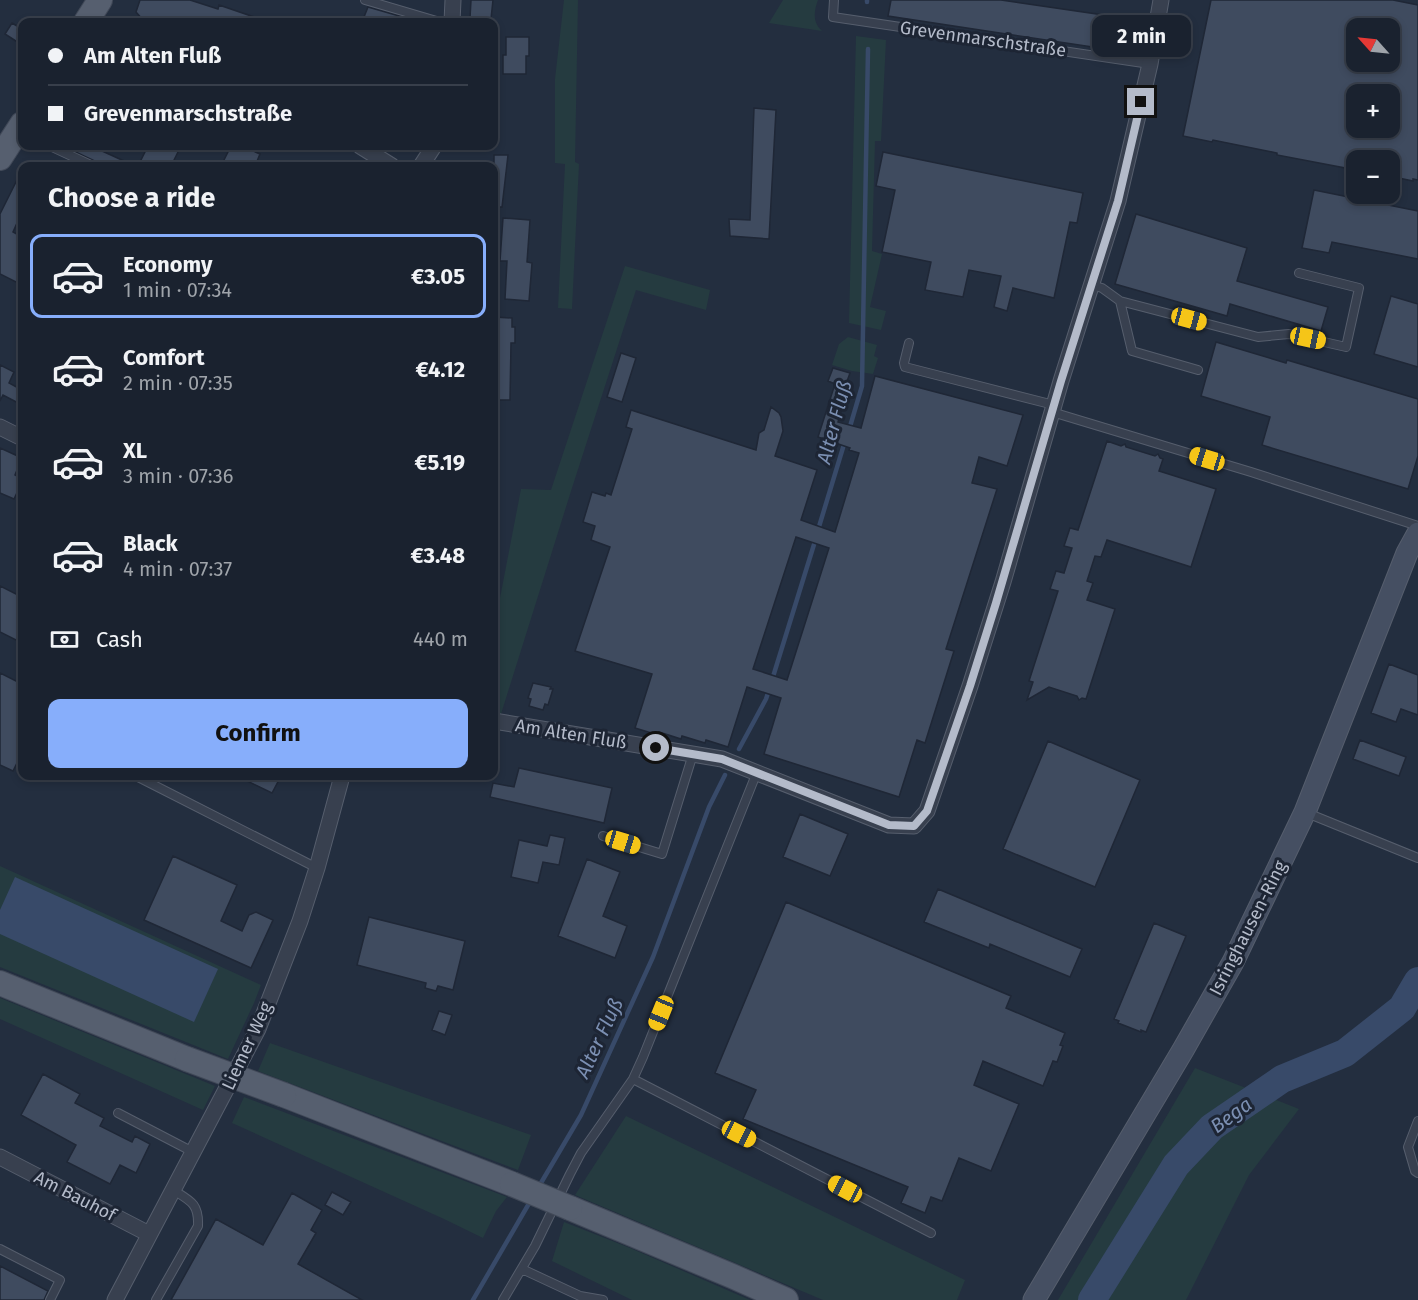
<!DOCTYPE html>
<html lang="en">
<head>
<meta charset="utf-8">
<style>
  :root { --surface:#1a222f; --page:#272f3b; --text:#f1f3f6; --muted:#9fa4aa; --line:#383f4b; --accent:#87aefb }
  body { margin:0; font-family:"Fira Sans",sans-serif; background:var(--page); color:var(--text); height:100vh; display:flex; flex-direction:column; font-size:22px; white-space:nowrap }
  * { box-sizing:border-box; margin:0 }
  p { font-size:20px; color:var(--muted) }
  .icon { flex:none; width:33px; height:33px; fill:none; stroke:currentColor; stroke-width:2; stroke-linecap:round; stroke-linejoin:round }
  .map { position:relative; flex:1; overflow:hidden }
  .sheet { position:absolute; left:18px; top:162px; width:480px; height:618px; display:flex; flex-direction:column; background:var(--surface); border-radius:12px; box-shadow:0 3px 9px #0003,0 0 0 2px var(--line) }
  .sheet>* { flex:none }
  .top-card { position:absolute; left:18px; top:18px; width:480px; height:132px; border-radius:12px; box-shadow:0 3px 9px #0003,0 0 0 2px var(--line); display:grid; align-content:center; height:132px; padding:0 30px; background:var(--surface) }
  .needle { width:39px; rotate:297deg }
  .tools { position:absolute; left:1346px; top:18px; display:grid; gap:12px }
  .tools a { display:grid; place-items:center; width:54px; height:54px; border-radius:12px; background:var(--surface); box-shadow:0 3px 9px #0003,0 0 0 2px var(--line); font-size:30px }
  .end { position:absolute; width:27px; height:27px; margin:-14px; border:8px solid #b4bbca; background:#111; box-shadow:0 0 0 3px #111 }
  .from { border-radius:50% }
  .bubble { position:absolute; height:42px; border-radius:12px; background:var(--surface); box-shadow:0 3px 9px #0003,0 0 0 2px var(--line); font-size:20px; font-weight:700; line-height:42px; text-align:center }
  .car { position:absolute; width:18px; height:36px; margin:-18px -9px; border-radius:8px; box-shadow:0 0 4px 2px #0007; background:linear-gradient(#f5c518 24%,#345 0 40%,#f5c518 0 76%,#345 0 86%,#f5c518 0) }
  .top-card b { display:flex; align-items:center; gap:21px; height:57px; font-size:22px }
  .top-card b+b { border-top:2px solid var(--line) }
  .top-card i { width:15px; height:15px; background:var(--text) }
  ul { padding:0; list-style:none }
  li { display:flex; align-items:center; gap:18px; height:84px; margin:0 12px 9px; padding:0 18px; border:3px solid transparent; border-radius:12px }
  li div { flex:1 }
  li b { display:block; font-size:22px }
  li em { font-style:normal; font-weight:700 }
  li.selected { border-color:var(--accent) }
  li>.icon { width:54px; height:54px; stroke-width:1.5 }
  h2 { padding:0 30px; font-size:27px; line-height:72px }
  .pay { display:flex; align-items:center; gap:15px; height:66px; padding:0 30px; font-size:22px }
  .pay p { margin-inline-start:auto }
  .primary-button { display:flex; gap:12px; margin-top:auto; padding:12px 30px }
  .primary-button a { flex:1; height:69px; border-radius:12px; background:var(--accent); color:#111; font-size:24px; font-weight:700; line-height:69px; text-align:center }
  .map>svg:first-child { display:block }
  .green { fill:#253b40 }
  .water { fill:#384a69 }
  .lines { fill:none; stroke-linecap:round; stroke-linejoin:round }
  .stream { stroke:#384a69; stroke-width:4.5 }
  .river { stroke:#384a69; stroke-width:28 }
  .building { fill:#3f4b5f; stroke:#1f2736; stroke-width:1.5; fill-rule:evenodd }
  .lane-casing { stroke:#565e6d; stroke-width:10 }
  .street-casing { stroke:#565e6d; stroke-width:17 }
  .secondary-casing { stroke:#565e6d; stroke-width:23 }
  .primary-casing { stroke:#414958; stroke-width:26 }
  .lane { stroke:#38404f; stroke-width:8 }
  .street { stroke:#38404f; stroke-width:15 }
  .secondary { stroke:#454f62; stroke-width:21 }
  .primary { stroke:#565f6f; stroke-width:24 }
  .primary-bridge-casing { stroke:#414958; stroke-width:26; stroke-linecap:butt }
  .primary-bridge { stroke:#565f6f; stroke-width:24 }
  .route { stroke:#b4bbca; stroke-width:8 }
  .labels { text-anchor:middle; dominant-baseline:central; stroke-width:6; stroke-linejoin:round; paint-order:stroke }
  .street-label { font-size:18px; fill:#b4bbca; stroke:#1d2534 }
  .water-label { font-size:20px; font-style:italic; fill:#7b8fb2; stroke:#1d2534 }
</style>
</head>
<body>
<div class="map">
<svg width="1418" height="1300" viewBox="0 0 1418 1300">
  <rect width="100%" height="100%" fill="#232e3f"/>
  <!-- green -->
  <path class="green" d="M564,0H578L575,162L579,164L572,309L558,308L565,164L555,163V79Z
    M783,0H818C814,11 812,22 822,31L769,23Z
    M856,36L886,40L881,141H875L872,251L882,254L870,307L886,311L881,330L849,323Z
    M625,266L710,290L706,310L636,290L572,488L501,714L494,713V629L521,489L551,490Z
    M848,337L877,345L874,356L878,358L873,374L852,371L832,365L839,344Z
    M0,866L261,985L254,1003L228,1059L0,967Z
    M0,998L215,1086L203,1110L0,1019Z
    M270,1043L531,1135L518,1170L258,1071Z
    M1195,1068L1299,1109L1249,1175L1186,1300H1058Z
    M244,1097L507,1197L496,1211L483,1238L444,1219L232,1123Z
    M626,1116L965,1280L957,1300H823L575,1195Z
    M564,1222L630,1248L750,1300H632L552,1261Z"/>
  <!-- water -->
  <path class="water" d="M15,877L218,969L194,1022L0,934V910Z"/>
  <g class="lines">
    <!-- stream -->
    <path class="stream" d="M867,2V0
      M849,430L862,386L868,49
      M818,530L845,441
      M772,680L816,538
      M739,749L766,699L769,690
      M538,1188L581,1115L653,957L709,807L725,775
      M473,1300L531,1200"/>
    <!-- river -->
    <path class="river" d="M1092,1300L1176,1165L1212,1127L1282,1079L1345,1053L1402,1008L1418,981"/>
  </g>
  <!-- building -->
  <path class="building" d="M140,0H190L218,9L219,5L263,20V22H148L144,21L136,12Z
    M471,0H493L491,19L470,18Z
    M891,0H1001L1124,18L1119,51L888,16Z
    M1211,0H1393L1418,5V180L1413,179V181L1389,176V160H1356V170L1277,155V153L1213,140L1212,142L1183,136ZM1356,28H1389V62H1356ZM1356,94H1389V128H1356Z
    M368,7L420,22H362Z
    M12,23L22,29V45L5,34Z
    M506,37H529V56H526V74H503V55H506Z
    M754,108L776,110L769,239L730,236L729,219L750,220Z
    M63,146H107L102,151L135,166H105Z
    M148,146H181L171,166H138Z
    M231,146H242L260,154L255,166H221Z
    M883,152L1083,193L1077,223L1070,222L1054,298L1013,288L1007,311L994,307L1001,276L969,270L963,297L925,290L931,262L882,252L895,190L876,186Z
    M494,155H508L502,207H494Z
    M22,170V212L13,232L22,237V285L0,274V214Z
    M1314,190L1418,211V259L1332,242L1329,253L1302,248Z
    M1136,214L1247,248L1237,281L1328,307L1321,331L1230,304L1227,316L1115,284Z
    M503,218L530,220L527,262L532,263L529,301L505,299L507,261H500Z
    M1391,296L1418,304V367L1374,354Z
    M494,317L512,318V327H515V343H511L510,400H494Z
    M1216,342L1286,363L1287,360L1418,399V456L1408,489L1262,445L1270,417L1201,396Z
    M621,353L636,358L622,402L607,397Z
    M0,365L14,372L9,383L22,390V405L3,395L0,401Z
    M833,368L850,373L845,387L848,388L838,422L861,428L875,376L1023,415L1007,466L979,457L972,483L997,489L946,649L954,651L925,743L917,740L899,797L764,754L781,698L747,687L728,747L706,740L705,743L682,736L681,739L659,732L658,735L635,728L652,674L575,651L610,547L591,540L595,526L583,522L592,492L605,496L606,493L611,495L632,429L626,427L631,410L756,450L759,433L764,430L771,407L779,413L781,417L783,431L775,456L817,470L801,520L835,532L859,453L849,450L850,448L818,437L835,384L828,381ZM796,537L829,548L787,680L753,669Z
    M1107,441L1121,446L1125,444L1126,447L1155,456L1158,454L1160,458L1163,459L1159,471L1216,489L1191,567L1107,540L1101,557L1095,556L1087,581L1093,583L1087,600L1115,609L1086,699L1082,698L1079,700L1077,696L1049,687L1027,700L1033,682L1029,681L1058,591L1050,589L1056,571L1064,573L1072,548L1064,546L1070,528L1078,530Z
    M0,448L22,458L15,475L22,479V482L14,499L0,493Z
    M0,586L22,597V643L0,632Z
    M1389,664L1418,675V715L1401,709L1396,722L1371,713Z
    M0,673L22,684V753L13,771L0,765Z
    M533,683L551,687L550,689H553L548,705L545,704L543,710L529,706L531,699L528,698Z
    M1360,740L1406,757L1399,776L1353,759Z
    M1048,741L1140,780L1095,887L1003,849Z
    M519,768L612,788L604,823L490,797L493,783L514,787Z
    M237,776H281L272,793Z
    M800,814L848,834L830,876L783,857Z
    M550,835L565,838L559,865L543,862L538,883L511,877L519,840L547,846Z
    M173,856L237,885L221,921L242,931L249,915L256,912L273,920L251,968L144,920Z
    M587,859L620,872L603,916L627,926L615,958L558,936Z
    M938,889L1082,949L1070,977L990,944L989,948L924,922Z
    M786,902L1011,996L1006,1008L1065,1033L1060,1045L1063,1046L1057,1062L1053,1061L1043,1086L983,1061L974,1085L1019,1104L991,1171L959,1158L942,1201L931,1197L925,1213L901,1203L908,1187L743,1119L756,1090L715,1073Z
    M369,917L465,941L453,990L438,986L436,991L425,988L426,983L357,965Z
    M1154,923L1186,936L1146,1032L1141,1030V1032L1118,1023L1119,1021L1114,1019Z
    M439,1011L452,1015L445,1035L432,1030Z
    M43,1074L80,1094L75,1103L104,1118L100,1126L132,1142L135,1136L150,1144L136,1173L120,1165L110,1184L67,1162L76,1145L21,1115Z
    M332,1192L351,1202L343,1215L325,1205Z
    M292,1193L322,1210L311,1230L316,1233L298,1264L362,1300H171L216,1219L263,1245Z
    M0,1266L48,1291L44,1300H0Z"/>
  <g class="lines">
    <defs>
      <path id="lane" d="M365,0L440,22
        M834,0L833,17L1150,64
        M50,146L93,166
        M1091,285L1102,288L1120,301L1132,351L1198,370
        M1120,301L1258,337L1289,334L1346,347L1359,288L1299,273
        M909,343L904,363L905,367L1054,405
        M1052,412L1251,472L1418,526
        M136,776L317,868
        M1307,813L1418,858
        M603,836L662,854L693,754
        M633,1079L931,1233
        M118,1113L193,1152
        M1418,1121L1408,1147L1415,1171L1418,1173
        M0,1249L60,1280L50,1300
        M522,1269L580,1296L603,1300
        M156,1300L198,1226C199,1204 191,1201 173,1190
        M503,1300L535,1246L570,1174L581,1153L633,1079L643,1057L757,772"/>
      <path id="street" d="M452,22L453,0
        M360,146L392,166
        M421,166L434,146
        M0,427L22,438
        M494,721L722,759L889,825L914,826L927,811L970,686L1003,582L1061,381L1118,201L1150,64L1161,0
        M0,1157L149,1234
        M115,1300L258,1029L300,921L317,868L342,776"/>
      <path id="secondary" d="M1034,1300L1183,1050L1233,962L1305,812L1407,553L1418,533"/>
      <path id="primary" d="M86,22L100,0
        M0,158L22,124
        M0,983L187,1059
        M284,1095L512,1184
        M570,1208L732,1276L786,1300"/>
    </defs>
    <!-- lane casing -->
    <use href="#lane" class="lane-casing"/>
    <!-- street casing -->
    <use href="#street" class="street-casing"/>
    <!-- secondary casing -->
    <use href="#secondary" class="secondary-casing"/>
    <!-- primary casing -->
    <use href="#primary" class="primary-casing"/>
    <!-- lane -->
    <use href="#lane" class="lane"/>
    <!-- street -->
    <use href="#street" class="street"/>
    <!-- secondary -->
    <use href="#secondary" class="secondary"/>
    <!-- primary -->
    <use href="#primary" class="primary"/>
    <defs>
      <path id="primary-bridge" d="M187,1059L284,1095
        M512,1184L570,1208"/>
    </defs>
    <!-- primary-bridge casing -->
    <use href="#primary-bridge" class="primary-bridge-casing"/>
    <!-- primary-bridge -->
    <use href="#primary-bridge" class="primary-bridge"/>
  </g>
  <g class="lines">
    <!-- route -->
    <path class="route" d="M656,748L722,759L889,825L914,826L927,811L970,686L996,603L1061,381L1118,201L1141,102"/>
  </g>
  <g class="labels">
    <!-- street labels -->
    <g class="street-label">
      <text transform="translate(983 39) rotate(8)">Grevenmarschstraße</text>
      <text transform="translate(571 734) rotate(9)">Am Alten Fluß</text>
      <text transform="translate(1248 928) rotate(-63)">Isringhausen-Ring</text>
      <text transform="translate(247 1046) rotate(-65)">Liemer Weg</text>
      <text transform="translate(75 1196) rotate(27)">Am Bauhof</text>
    </g>
    <!-- water labels -->
    <g class="water-label">
      <text transform="translate(834 422) rotate(-75)">Alter Fluß</text>
      <text transform="translate(599 1038) rotate(-65)">Alter Fluß</text>
      <text transform="translate(1231 1115) rotate(-36)">Bega</text>
    </g>
  </g>
</svg>
<div class="tools">
<a><svg class="needle" viewBox="-14 -14 28 28"><path d="M0-13l5 13h-10z" fill="#e53935"/><path d="M0 13l5-13h-10z" fill="#9fa4aa"/></svg></a>
<a>+</a>
<a>−</a>
</div>
<i class="end from" style="left:656px;top:748px"></i>
<i class="end" style="left:1141px;top:102px"></i>
<div class="bubble" style="left:1092px;top:15px;width:99px">2 min</div>
<i class="car" style="left:1189px;top:319px;rotate:105deg"></i>
<i class="car" style="left:1308px;top:338px;rotate:102deg"></i>
<i class="car" style="left:1207px;top:459px;rotate:287deg"></i>
<i class="car" style="left:623px;top:842px;rotate:107deg"></i>
<i class="car" style="left:661px;top:1013px;rotate:202deg"></i>
<i class="car" style="left:739px;top:1134px;rotate:117deg"></i>
<i class="car" style="left:845px;top:1189px;rotate:298deg"></i>
<div class="top-card">
<b><i class="from"></i>Am Alten Fluß</b>
<b><i></i>Grevenmarschstraße</b>
</div>
<section class="sheet">
<h2>Choose a ride</h2>
<ul>
<li class="selected"><svg class="icon" aria-label="car" viewBox="0 0 24 24"><path d="M5 17H2v-5l4-1 3-4h7l3 4 3 1v5h-3M9 17h6M6 11h13"/><circle cx="7" cy="17" r="2"/><circle cx="17" cy="17" r="2"/></svg><div><b>Economy</b><p>1 min · 07:34</p></div><em>€3.05</em></li>
<li><svg class="icon" aria-label="car" viewBox="0 0 24 24"><path d="M5 17H2v-5l4-1 3-4h7l3 4 3 1v5h-3M9 17h6M6 11h13"/><circle cx="7" cy="17" r="2"/><circle cx="17" cy="17" r="2"/></svg><div><b>Comfort</b><p>2 min · 07:35</p></div><em>€4.12</em></li>
<li><svg class="icon" aria-label="car" viewBox="0 0 24 24"><path d="M5 17H2v-5l4-1 3-4h7l3 4 3 1v5h-3M9 17h6M6 11h13"/><circle cx="7" cy="17" r="2"/><circle cx="17" cy="17" r="2"/></svg><div><b>XL</b><p>3 min · 07:36</p></div><em>€5.19</em></li>
<li><svg class="icon" aria-label="car" viewBox="0 0 24 24"><path d="M5 17H2v-5l4-1 3-4h7l3 4 3 1v5h-3M9 17h6M6 11h13"/><circle cx="7" cy="17" r="2"/><circle cx="17" cy="17" r="2"/></svg><div><b>Black</b><p>4 min · 07:37</p></div><em>€3.48</em></li>
</ul>
<div class="pay"><svg class="icon" aria-label="cash" viewBox="0 0 24 24"><path d="M3 7h18v10H3z"/><circle cx="12" cy="12" r="2"/></svg>Cash<p>440 m</p></div>
<div class="primary-button"><a>Confirm</a></div>
</section>
</div>
</body>
</html>
